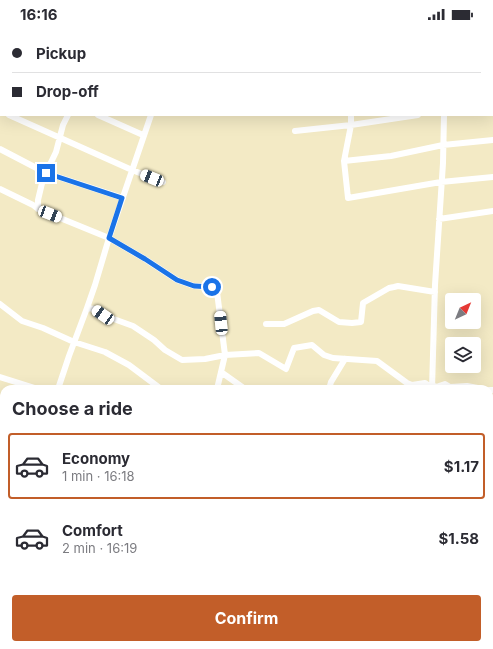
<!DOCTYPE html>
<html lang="en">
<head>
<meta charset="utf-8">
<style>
  :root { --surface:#fff; --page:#f2f2f3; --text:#2b2b33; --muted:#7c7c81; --line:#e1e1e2; --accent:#c25e29 }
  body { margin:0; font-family:Inter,sans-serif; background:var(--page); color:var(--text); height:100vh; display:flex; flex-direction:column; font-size:15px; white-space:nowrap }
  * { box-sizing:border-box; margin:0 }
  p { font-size:13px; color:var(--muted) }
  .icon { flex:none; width:22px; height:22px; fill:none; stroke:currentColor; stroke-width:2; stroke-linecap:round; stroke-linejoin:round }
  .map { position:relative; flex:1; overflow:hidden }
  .drawer { position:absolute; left:0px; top:357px; width:493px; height:264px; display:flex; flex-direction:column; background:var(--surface); border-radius:12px 12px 0 0; box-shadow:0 4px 16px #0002 }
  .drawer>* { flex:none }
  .top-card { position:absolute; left:0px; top:0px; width:493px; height:88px; box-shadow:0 4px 16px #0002; display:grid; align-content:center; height:88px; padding:0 12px; background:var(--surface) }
  .needle { width:26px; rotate:43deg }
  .controls { position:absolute; left:445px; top:265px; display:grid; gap:8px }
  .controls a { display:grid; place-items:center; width:36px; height:36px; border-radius:4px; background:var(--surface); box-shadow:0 4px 16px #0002; font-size:20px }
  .end { position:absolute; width:18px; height:18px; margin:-9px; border:5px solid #1a73e8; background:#fff; box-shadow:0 0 0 2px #fff }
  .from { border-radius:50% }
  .car { position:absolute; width:12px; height:24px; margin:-12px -6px; border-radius:5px; box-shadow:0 0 3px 1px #0007; background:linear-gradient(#fff 24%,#345 0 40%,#fff 0 76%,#345 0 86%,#fff 0) }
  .top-card b { display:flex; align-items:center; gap:14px; height:38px; font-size:15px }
  .top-card b+b { border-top:1px solid var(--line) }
  .top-card i { width:10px; height:10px; background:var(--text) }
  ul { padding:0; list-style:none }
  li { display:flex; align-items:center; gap:12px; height:66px; margin:0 8px 6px; padding:0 4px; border:2px solid transparent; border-radius:4px }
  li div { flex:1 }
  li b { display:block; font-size:15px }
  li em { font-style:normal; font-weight:700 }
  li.selected { border-color:var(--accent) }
  li>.icon { width:36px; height:36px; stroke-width:1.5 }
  h2 { padding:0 12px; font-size:18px; line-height:48px }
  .cta { display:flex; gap:8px; margin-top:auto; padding:8px 12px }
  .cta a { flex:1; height:46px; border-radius:4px; background:var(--accent); color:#fff; font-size:16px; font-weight:700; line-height:46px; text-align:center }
  .status { display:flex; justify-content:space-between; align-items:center; height:28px; padding:0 20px; background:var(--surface); direction:ltr }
  .status svg { height:11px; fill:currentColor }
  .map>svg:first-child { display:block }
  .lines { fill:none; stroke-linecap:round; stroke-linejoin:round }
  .minor { stroke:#fff; stroke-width:6 }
  .route { stroke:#1a73e8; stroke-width:5 }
</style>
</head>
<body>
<div class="status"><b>16:16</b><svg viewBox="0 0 49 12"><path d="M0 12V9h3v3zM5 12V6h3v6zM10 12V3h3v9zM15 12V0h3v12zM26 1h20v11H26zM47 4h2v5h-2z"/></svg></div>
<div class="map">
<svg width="493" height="621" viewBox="0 0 493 621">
  <rect width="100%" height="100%" fill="#f3eac5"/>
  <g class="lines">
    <!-- minor -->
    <path class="minor" d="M78,0L80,1
      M444,0V1
      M7,1V0
      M100,1L101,0
      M182,1V0
      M0,27L1,23
      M492,41L493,40
      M0,43L1,44
      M492,76H493
      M0,83H1
      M9,87L132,142L163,154
      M98,87L143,107
      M151,87L109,210L145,231L177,252L194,258L212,259L217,264L225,327L217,361
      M351,87V97L344,133L348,170L441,154L493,149
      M295,103L351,97L418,87
      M0,121L46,145L123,170
      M344,133L391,128L443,117L493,112
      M0,161L33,177L38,181L109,210L95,257L87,280L95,281L111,290L133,298L154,312L165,322L182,332L205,331L225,327L259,325L286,341L294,320L312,317L324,327L333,330L377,333L407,355L412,357L425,355L432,360
      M38,181V172L43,151L56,124L63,97L68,87
      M439,191L493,183
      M0,276L22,293L43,300L74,314L105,324L129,337L161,361
      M266,296H284L313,283L319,282L339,294L352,295L361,294L363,275L389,260L394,259L398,258L435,264
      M221,344L245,361
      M0,349L38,361
      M432,357L436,359L445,356L450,359L467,358L483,361
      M58,361L69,328L87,280
      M329,361L331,354L345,331
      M432,361L435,257L443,135L444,87
      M489,362H493
      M0,384L4,385
      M489,411L493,412
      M0,422L4,423
      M489,447H493
      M0,459L4,460
      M489,484H493
      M0,496L4,499
      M489,519H493
      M0,535L4,523
      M0,574L4,575
      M131,617L141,621
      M356,617L368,619L401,621
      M0,619L8,621
      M121,621L122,617
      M209,621L212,617
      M420,621V617"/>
  </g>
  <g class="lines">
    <!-- route -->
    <path class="route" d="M46,145L122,170L109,210L145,231L177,252L194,258L212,259"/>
  </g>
</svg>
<div class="controls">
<a><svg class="needle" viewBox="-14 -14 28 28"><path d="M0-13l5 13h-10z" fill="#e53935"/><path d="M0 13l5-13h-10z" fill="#7c7c81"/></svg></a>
<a><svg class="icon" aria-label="layers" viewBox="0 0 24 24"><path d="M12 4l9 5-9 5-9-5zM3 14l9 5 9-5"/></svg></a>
</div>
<i class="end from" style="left:212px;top:259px"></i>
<i class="end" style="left:46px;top:145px"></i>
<i class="car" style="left:152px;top:150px;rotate:292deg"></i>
<i class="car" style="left:50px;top:186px;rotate:111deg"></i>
<i class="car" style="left:103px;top:287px;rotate:304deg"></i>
<i class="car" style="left:221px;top:295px;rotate:354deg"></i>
<div class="top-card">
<b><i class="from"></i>Pickup</b>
<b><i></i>Drop-off</b>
</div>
<section class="drawer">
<h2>Choose a ride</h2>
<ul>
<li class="selected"><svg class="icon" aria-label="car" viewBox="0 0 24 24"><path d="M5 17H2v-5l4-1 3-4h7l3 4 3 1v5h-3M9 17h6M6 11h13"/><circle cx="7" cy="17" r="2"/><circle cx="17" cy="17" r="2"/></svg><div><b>Economy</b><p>1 min · 16:18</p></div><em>$1.17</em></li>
<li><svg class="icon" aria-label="car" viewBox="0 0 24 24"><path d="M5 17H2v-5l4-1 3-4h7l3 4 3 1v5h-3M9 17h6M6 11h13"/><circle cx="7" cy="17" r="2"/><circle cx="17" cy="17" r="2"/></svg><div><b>Comfort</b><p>2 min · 16:19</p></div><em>$1.58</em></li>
</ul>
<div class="cta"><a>Confirm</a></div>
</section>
</div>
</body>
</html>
